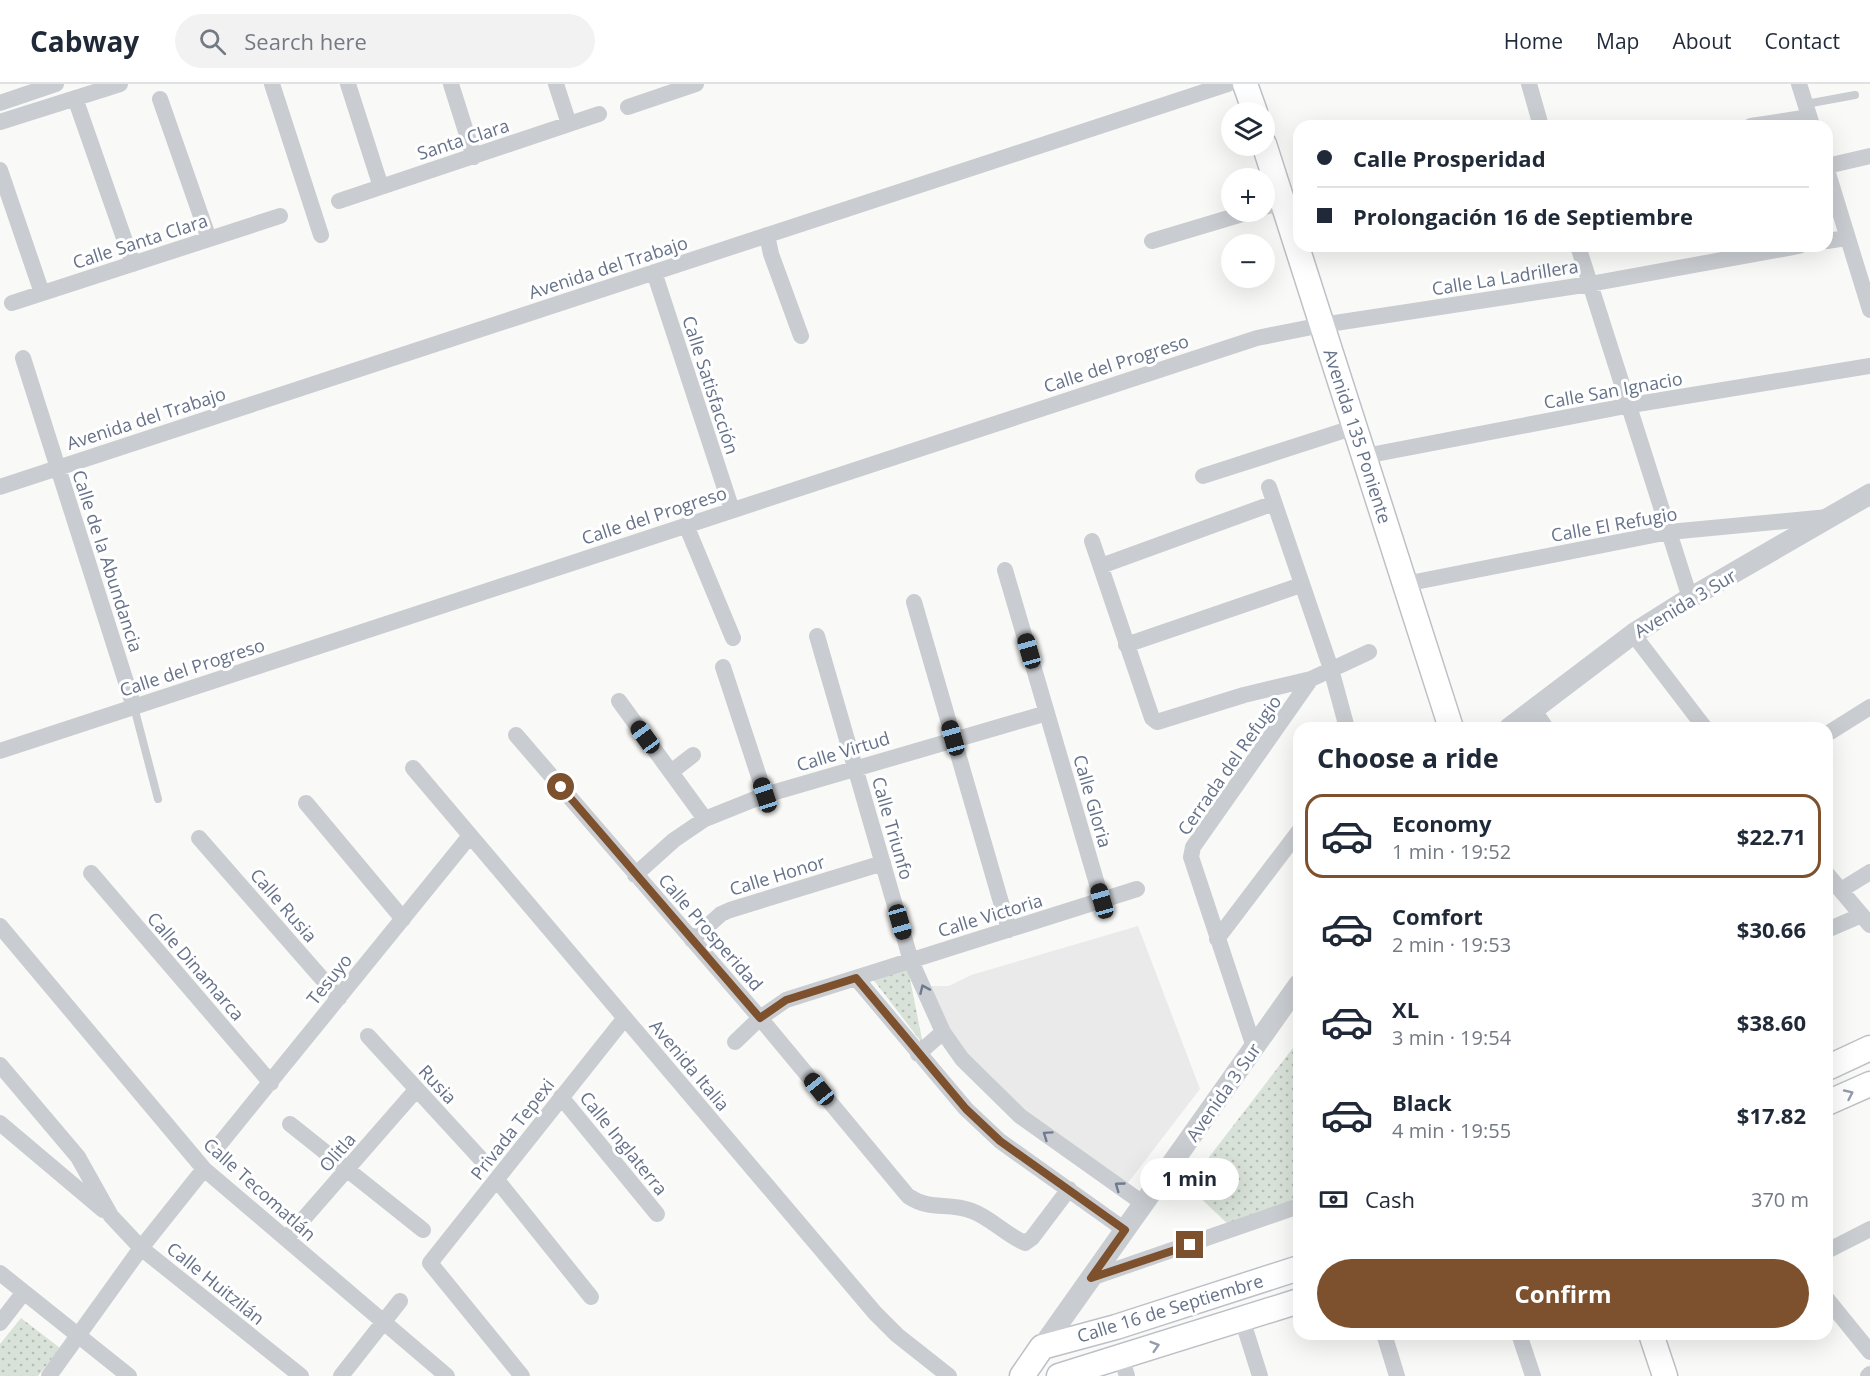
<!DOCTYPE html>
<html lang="en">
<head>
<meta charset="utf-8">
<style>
  :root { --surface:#fff; --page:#f2f2f3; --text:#1f2937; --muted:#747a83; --line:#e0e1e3; --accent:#7d512d }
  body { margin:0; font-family:"Open Sans",sans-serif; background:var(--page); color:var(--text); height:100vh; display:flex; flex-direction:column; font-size:22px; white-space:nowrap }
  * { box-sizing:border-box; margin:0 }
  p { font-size:20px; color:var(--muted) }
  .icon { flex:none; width:33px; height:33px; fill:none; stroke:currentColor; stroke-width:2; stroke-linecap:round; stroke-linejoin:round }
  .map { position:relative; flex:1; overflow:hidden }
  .panel { position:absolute; left:1293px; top:638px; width:540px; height:618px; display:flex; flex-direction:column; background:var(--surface); border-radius:18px; box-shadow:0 6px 24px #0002 }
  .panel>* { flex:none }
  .banner { position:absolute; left:1293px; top:36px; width:540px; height:132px; border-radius:18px; box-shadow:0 6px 24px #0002; display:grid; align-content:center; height:132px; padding:0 24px; background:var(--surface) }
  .buttons { position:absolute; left:1221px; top:18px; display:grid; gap:12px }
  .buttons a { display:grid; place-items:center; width:54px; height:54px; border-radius:50%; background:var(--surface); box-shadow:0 6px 24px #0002; font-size:30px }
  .end { position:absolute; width:27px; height:27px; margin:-14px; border:8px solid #7d512d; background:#fff; box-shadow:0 0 0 3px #fff }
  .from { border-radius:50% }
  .bubble { position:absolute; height:42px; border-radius:21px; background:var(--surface); box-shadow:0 6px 24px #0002; font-size:20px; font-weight:700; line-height:42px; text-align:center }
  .car { position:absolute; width:18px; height:36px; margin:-18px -9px; border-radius:8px; box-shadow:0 0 4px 2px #0007; background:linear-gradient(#222 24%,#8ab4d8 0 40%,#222 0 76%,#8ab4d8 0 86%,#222 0) }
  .banner b { display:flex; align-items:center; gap:21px; height:57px; font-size:22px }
  .banner b+b { border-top:2px solid var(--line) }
  .banner i { width:15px; height:15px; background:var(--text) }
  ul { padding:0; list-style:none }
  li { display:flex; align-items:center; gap:18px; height:84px; margin:0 12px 9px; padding:0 12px; border:3px solid transparent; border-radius:18px }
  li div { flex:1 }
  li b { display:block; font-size:22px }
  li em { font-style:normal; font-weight:700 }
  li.selected { border-color:var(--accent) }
  li>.icon { width:54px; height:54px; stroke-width:1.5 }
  h2 { padding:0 24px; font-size:27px; line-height:72px }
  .pay { display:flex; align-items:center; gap:15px; height:66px; padding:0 24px; font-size:22px }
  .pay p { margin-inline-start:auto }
  .action { display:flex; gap:12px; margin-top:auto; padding:12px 24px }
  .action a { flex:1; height:69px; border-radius:36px; background:var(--accent); color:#fff; font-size:24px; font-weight:700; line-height:69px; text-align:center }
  header { display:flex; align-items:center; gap:36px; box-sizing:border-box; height:84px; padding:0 30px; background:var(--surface); border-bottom:2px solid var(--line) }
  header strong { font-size:28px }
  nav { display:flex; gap:33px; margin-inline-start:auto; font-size:21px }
  .search { width:420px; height:54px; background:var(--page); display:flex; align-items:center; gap:15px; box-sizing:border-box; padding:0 21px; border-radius:33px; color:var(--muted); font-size:22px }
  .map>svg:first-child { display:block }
  .built { fill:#eaeaea }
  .park { fill:url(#park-dots) }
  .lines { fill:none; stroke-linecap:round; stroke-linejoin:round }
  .secondary-casing { stroke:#bdc0c7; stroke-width:27 }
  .service { stroke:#c9ccd0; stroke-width:8 }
  .minor { stroke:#c9ccd0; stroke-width:16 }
  .tertiary { stroke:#c9ccd0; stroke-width:21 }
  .secondary { stroke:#fff; stroke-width:24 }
  .oneway { stroke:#707b91 }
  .oneway2 { stroke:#949cad }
  .route { stroke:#7d512d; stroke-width:8 }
  .labels { text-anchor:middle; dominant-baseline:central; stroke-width:6; stroke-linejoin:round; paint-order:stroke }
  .street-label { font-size:18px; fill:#66728a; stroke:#fff }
</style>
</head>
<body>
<header>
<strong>Cabway</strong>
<div class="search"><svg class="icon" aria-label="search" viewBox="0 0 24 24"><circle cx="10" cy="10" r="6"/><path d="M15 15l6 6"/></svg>Search here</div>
<nav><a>Home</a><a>Map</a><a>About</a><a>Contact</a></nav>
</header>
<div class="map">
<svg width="1870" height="1292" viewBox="0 0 1870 1292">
  <defs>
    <pattern id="park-dots" width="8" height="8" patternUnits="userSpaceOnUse" patternTransform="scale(1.5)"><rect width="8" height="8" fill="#d9e2d8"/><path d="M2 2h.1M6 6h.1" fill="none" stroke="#b4bcb5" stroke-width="1.8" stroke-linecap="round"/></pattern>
  </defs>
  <rect width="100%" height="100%" fill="#f9faf7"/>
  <!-- built -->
  <path class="built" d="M1138,842L1200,1005L1124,1104L974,988L924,902H949L971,891Z"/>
  <!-- park -->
  <path class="park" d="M908,885L923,960L872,894Z
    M1299,956V1123L1233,1145L1191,1105L1196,1090Z
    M21,1234L60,1264L38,1292H0V1260Z"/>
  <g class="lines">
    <defs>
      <path id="secondary" d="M1245,0L1255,28
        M1264,60L1451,644
        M1827,984L1870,964
        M1827,1019L1870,1000
        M1651,1250L1665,1292
        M1022,1292L1042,1263L1116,1243L1299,1184
        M1059,1292L1299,1217"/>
    </defs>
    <!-- secondary casing -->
    <use href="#secondary" class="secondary-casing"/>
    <!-- service -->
    <path class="service" d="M1806,20L1855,11
      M134,623L158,715"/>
    <!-- minor -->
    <path class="minor" d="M272,0L321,151
      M348,0L381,103
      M451,0L474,73
      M556,0L569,40
      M1529,0L1541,42
      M1799,0L1812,41
      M75,14L133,180
      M160,15L209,155
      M0,19L56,0
      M628,23L696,0
      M0,38L120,0
      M1751,42L1809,33
      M1827,82L1870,72
      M0,86L42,209
      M1827,86L1870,226
      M339,117L599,30
      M1264,123L1299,115
      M767,151L771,170L801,252
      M1152,157L1249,128
      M1827,157L1846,154
      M1578,162L1690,514
      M654,188L732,426
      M12,219L280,132
      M23,274L134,623
      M1365,372L1631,321L1870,282
      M1203,392L1355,343
      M0,403L1228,0
      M1269,403L1331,585L1347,644
      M686,441L733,554
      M1092,457L1152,634L1157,638L1244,611L1311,595L1369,568
      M1101,482L1274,419
      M1005,486L1102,817
      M1405,500L1669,448L1828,433
      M914,518L1009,846
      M1633,550L1705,644
      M817,552L911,877L943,948L962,975L1020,1032L1144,1120
      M1126,561L1301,501
      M723,583L765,711
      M619,617L705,735
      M1533,625L1546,644
      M1827,650L1870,623
      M516,651L760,934L908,1112C932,1128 947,1117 972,1127C991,1134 1006,1151 1025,1159L1032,1154L1069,1105
      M0,667L1257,254L1322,241L1590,200L1799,162
      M413,684L875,1229L897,1251L949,1292
      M671,688L693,671
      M306,719L403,835
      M199,754L339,914
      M91,789L271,999
      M1827,790L1870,841
      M635,791L674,756L705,735L765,711L1047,629
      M1841,806L1870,788
      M0,842L204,1085L447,1292
      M1827,846L1862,831
      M1217,855L1299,747
      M692,856L721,830L730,826L883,779
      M856,894L966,1025L1000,1057L1125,1146
      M368,952L480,1074
      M735,958L760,934L786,916L1137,805
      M1254,963L1191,773L1193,763L1311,595
      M918,970L943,948
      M0,981L78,1073L111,1132L141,1164L301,1292
      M561,1013L657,1130
      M0,1039L103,1126
      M290,1040L423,1146
      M219,1061L469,753
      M497,1096L591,1213
      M286,1155L416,1006
      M1827,1167L1870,1145
      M0,1189L129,1292
      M1091,1194L1299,1122
      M1827,1215L1870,1268
      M1242,1235L1260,1292
      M0,1239L24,1208
      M1384,1250L1397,1292
      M1519,1250L1533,1292
      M1121,1273L1127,1292
      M49,1292L141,1164L204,1085
      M341,1292L400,1217
      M522,1292L430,1179L624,935
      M1868,1292L1870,1290"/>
    <!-- tertiary -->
    <path class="tertiary" d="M1509,644L1633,550L1690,514L1870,410
      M1042,1263L1299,900"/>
    <!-- secondary -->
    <use href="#secondary" class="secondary"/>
  </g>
  <!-- one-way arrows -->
  <defs><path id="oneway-chevron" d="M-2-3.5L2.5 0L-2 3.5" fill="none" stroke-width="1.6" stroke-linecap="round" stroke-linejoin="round" transform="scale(1.5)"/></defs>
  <g class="oneway">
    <use href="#oneway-chevron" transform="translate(924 905) rotate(-114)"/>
    <use href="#oneway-chevron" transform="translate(1047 1051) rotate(-145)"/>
    <use href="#oneway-chevron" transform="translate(1119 1102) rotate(-144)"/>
  </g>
  <g class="oneway2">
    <use href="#oneway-chevron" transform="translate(1849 1010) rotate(-25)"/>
    <use href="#oneway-chevron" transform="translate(1155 1262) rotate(-17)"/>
  </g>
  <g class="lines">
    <!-- route -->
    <path class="route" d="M561,703L760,934L786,916L856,894L966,1025L1000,1057L1125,1146L1091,1194L1190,1161"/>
  </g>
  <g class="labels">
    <!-- street labels -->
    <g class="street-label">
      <text transform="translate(463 55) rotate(-18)">Santa Clara</text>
      <text transform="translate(140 157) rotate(-18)">Calle Santa Clara</text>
      <text transform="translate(608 183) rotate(-18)">Avenida del Trabajo</text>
      <text transform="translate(1505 193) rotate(-9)">Calle La Ladrillera</text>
      <text transform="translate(1116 279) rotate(-18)">Calle del Progreso</text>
      <text transform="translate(711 301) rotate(72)">Calle Satisfacción</text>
      <text transform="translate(1613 306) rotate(-10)">Calle San Ignacio</text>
      <text transform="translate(146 334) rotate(-18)">Avenida del Trabajo</text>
      <text transform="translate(1358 352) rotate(72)">Avenida 135 Poniente</text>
      <text transform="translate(654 431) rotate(-18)">Calle del Progreso</text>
      <text transform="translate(1614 440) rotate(-10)">Calle El Refugio</text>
      <text transform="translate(108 477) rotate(72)">Calle de la Abundancia</text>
      <text transform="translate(1685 519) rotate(-31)">Avenida 3 Sur</text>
      <text transform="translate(192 583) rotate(-18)">Calle del Progreso</text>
      <text transform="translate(843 667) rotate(-17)">Calle Virtud</text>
      <text transform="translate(1229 681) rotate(-55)">Cerrada del Refugio</text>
      <text transform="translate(1093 717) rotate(74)">Calle Gloria</text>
      <text transform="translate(893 744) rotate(74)">Calle Triunfo</text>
      <text transform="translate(777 791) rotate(-17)">Calle Honor</text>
      <text transform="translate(284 821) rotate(49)">Calle Rusia</text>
      <text transform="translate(990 831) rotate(-17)">Calle Victoria</text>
      <text transform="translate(711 848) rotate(49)">Calle Prosperidad</text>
      <text transform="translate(196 882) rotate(49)">Calle Dinamarca</text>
      <text transform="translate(329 895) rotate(-51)">Tesuyo</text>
      <text transform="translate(690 981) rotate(50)">Avenida Italia</text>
      <text transform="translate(438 1000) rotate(47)">Rusia</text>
      <text transform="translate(1223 1008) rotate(-55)">Avenida 3 Sur</text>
      <text transform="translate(512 1045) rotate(-52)">Privada Tepexi</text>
      <text transform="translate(624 1059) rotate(51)">Calle Inglaterra</text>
      <text transform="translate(337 1068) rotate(-49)">Olitla</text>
      <text transform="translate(260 1105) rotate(42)">Calle Tecomatlán</text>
      <text transform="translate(216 1199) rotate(39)">Calle Huitzilán</text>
      <text transform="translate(1170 1224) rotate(-17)">Calle 16 de Septiembre</text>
    </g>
  </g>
</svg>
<div class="buttons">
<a><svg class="icon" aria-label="layers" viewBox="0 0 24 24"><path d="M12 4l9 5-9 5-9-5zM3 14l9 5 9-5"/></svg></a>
<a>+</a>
<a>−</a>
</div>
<i class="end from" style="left:561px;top:703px"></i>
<i class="end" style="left:1190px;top:1161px"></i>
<div class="bubble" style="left:1140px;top:1074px;width:99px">1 min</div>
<i class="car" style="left:1029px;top:567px;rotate:344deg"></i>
<i class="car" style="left:645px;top:653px;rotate:324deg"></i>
<i class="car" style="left:953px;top:654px;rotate:344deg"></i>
<i class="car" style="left:765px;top:711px;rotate:342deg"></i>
<i class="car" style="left:1102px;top:817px;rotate:344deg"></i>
<i class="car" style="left:900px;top:838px;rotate:164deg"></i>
<i class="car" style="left:819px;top:1005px;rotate:321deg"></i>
<div class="banner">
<b><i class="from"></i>Calle Prosperidad</b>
<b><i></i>Prolongación 16 de Septiembre</b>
</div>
<section class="panel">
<h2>Choose a ride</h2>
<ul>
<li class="selected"><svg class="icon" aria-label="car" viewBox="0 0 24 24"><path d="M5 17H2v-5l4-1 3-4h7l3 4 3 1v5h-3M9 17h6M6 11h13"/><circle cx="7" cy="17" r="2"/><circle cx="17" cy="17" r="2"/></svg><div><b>Economy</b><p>1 min · 19:52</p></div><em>$22.71</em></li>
<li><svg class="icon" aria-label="car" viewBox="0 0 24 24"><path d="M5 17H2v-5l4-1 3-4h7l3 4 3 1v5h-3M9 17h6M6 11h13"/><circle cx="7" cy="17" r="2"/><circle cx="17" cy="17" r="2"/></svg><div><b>Comfort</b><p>2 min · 19:53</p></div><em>$30.66</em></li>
<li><svg class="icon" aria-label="car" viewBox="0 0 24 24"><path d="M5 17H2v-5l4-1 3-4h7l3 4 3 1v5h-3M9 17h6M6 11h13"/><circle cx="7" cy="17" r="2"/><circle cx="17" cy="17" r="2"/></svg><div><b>XL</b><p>3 min · 19:54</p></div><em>$38.60</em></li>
<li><svg class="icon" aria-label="car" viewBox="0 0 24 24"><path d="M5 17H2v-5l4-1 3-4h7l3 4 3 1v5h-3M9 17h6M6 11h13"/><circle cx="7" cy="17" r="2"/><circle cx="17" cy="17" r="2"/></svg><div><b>Black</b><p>4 min · 19:55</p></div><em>$17.82</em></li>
</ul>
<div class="pay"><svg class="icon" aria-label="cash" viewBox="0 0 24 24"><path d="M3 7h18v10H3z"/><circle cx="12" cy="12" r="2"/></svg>Cash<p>370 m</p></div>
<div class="action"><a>Confirm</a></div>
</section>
</div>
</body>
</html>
